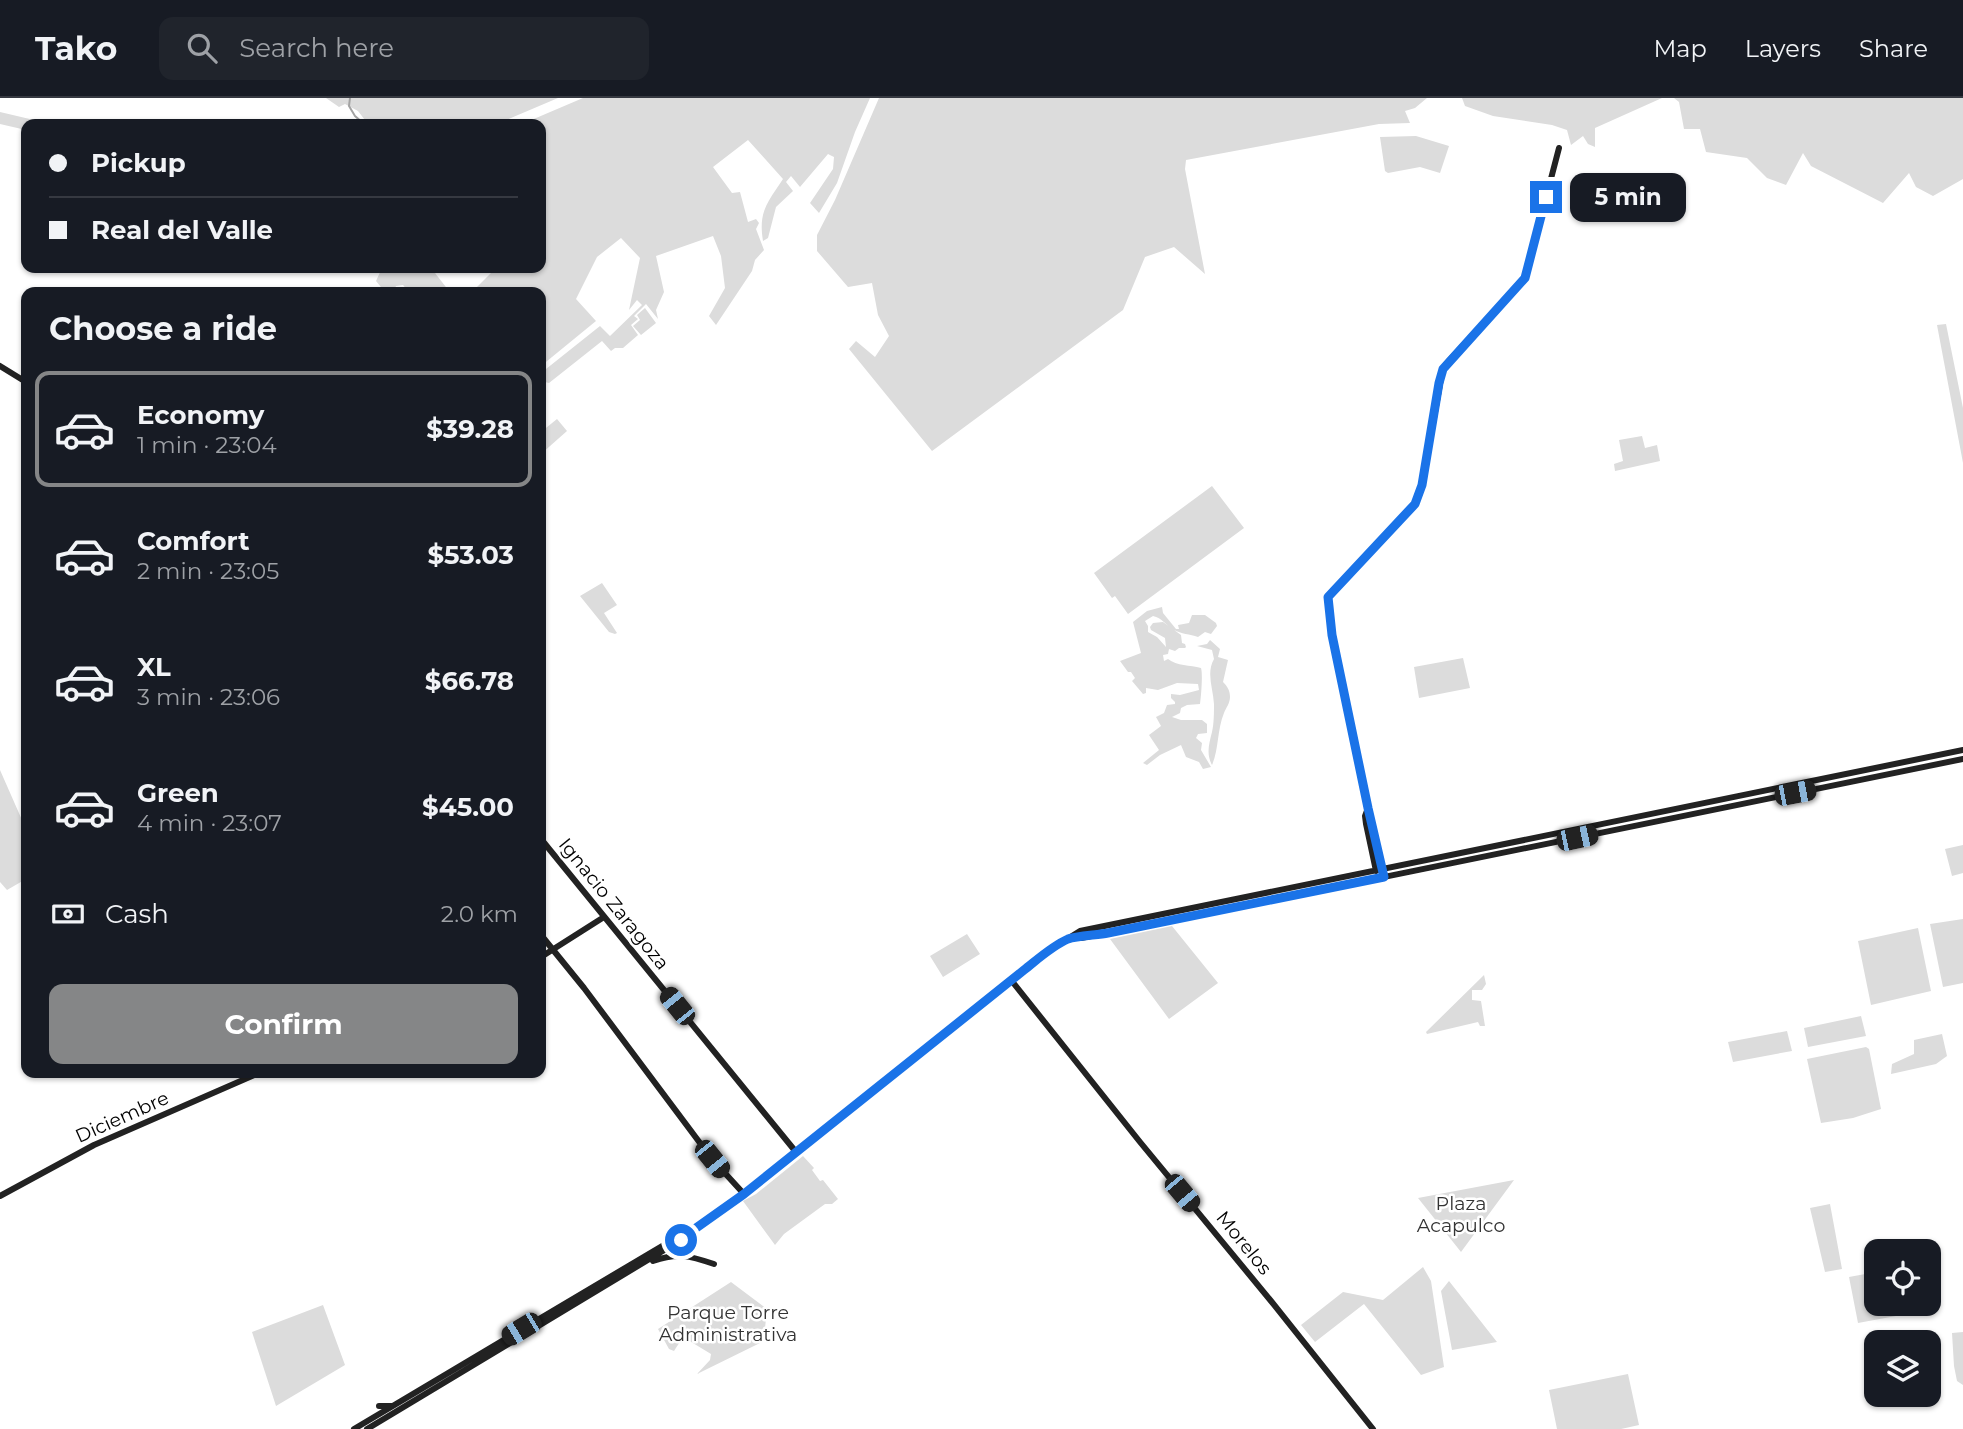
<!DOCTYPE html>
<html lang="en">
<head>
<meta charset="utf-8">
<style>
  :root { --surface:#171b24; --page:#20242c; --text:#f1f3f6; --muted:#9ea1a6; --line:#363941; --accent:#858687 }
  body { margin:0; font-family:Montserrat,sans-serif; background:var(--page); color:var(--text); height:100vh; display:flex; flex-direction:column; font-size:26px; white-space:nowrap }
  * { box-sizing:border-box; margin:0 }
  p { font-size:23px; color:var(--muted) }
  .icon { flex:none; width:38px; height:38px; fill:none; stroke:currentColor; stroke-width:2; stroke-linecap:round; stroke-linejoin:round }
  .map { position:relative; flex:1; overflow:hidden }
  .details { position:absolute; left:21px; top:189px; width:525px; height:791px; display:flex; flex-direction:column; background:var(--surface); border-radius:14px; box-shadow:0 2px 5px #0004 }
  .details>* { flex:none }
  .top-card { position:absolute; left:21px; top:21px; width:525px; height:154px; border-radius:14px; box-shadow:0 2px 5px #0004; display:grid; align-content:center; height:154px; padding:0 28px; background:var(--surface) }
  .buttons { position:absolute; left:1864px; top:1141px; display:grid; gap:14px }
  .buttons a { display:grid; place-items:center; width:77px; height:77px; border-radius:14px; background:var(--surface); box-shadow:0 2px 5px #0004; font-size:35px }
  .end { position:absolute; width:32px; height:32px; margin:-16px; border:9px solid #1a73e8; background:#fff; box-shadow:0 0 0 4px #fff }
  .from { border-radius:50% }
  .bubble { position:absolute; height:49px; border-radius:14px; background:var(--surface); box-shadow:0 2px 5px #0004; font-size:23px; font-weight:700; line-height:49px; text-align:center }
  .car { position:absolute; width:21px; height:42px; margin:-21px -10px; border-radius:9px; box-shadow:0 0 5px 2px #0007; background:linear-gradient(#222 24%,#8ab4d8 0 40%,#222 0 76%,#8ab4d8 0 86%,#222 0) }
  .top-card b { display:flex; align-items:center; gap:24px; height:66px; font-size:26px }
  .top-card b+b { border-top:2px solid var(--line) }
  .top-card i { width:18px; height:18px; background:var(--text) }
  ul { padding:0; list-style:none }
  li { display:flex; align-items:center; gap:21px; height:116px; margin:0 14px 10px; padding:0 14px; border:4px solid transparent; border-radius:14px }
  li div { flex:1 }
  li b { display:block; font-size:26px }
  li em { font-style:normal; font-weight:700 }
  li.selected { border-color:var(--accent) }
  li>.icon { width:63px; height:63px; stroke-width:1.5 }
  h2 { padding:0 28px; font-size:32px; line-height:84px }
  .pay { display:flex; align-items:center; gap:18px; height:77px; padding:0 28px; font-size:26px }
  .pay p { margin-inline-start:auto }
  .primary-button { display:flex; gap:14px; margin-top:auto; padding:14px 28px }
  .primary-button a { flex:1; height:80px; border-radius:14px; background:var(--accent); color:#fff; font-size:28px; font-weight:700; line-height:80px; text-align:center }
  header { display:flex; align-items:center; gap:42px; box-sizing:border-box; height:98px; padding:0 35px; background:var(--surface); border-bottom:2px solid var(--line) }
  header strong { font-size:33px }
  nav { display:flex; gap:38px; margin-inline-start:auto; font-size:24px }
  .search { width:490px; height:63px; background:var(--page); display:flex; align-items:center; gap:18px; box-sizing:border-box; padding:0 24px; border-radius:14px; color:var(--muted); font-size:26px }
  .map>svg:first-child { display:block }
  .green { fill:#dcdcdc }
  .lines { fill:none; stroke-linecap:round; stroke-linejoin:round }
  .stream { stroke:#a3a3a3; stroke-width:2 }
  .secondary { stroke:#222; stroke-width:6 }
  .route { stroke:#1a73e8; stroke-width:9 }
  .labels { text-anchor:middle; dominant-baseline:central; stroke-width:5; stroke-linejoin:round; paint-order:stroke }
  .street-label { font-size:19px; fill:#000; stroke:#fff }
  .park-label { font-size:19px; fill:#333; stroke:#fff }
</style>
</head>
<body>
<header>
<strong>Tako</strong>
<div class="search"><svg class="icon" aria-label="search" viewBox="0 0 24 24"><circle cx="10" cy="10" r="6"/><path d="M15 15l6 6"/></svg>Search here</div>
<nav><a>Map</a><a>Layers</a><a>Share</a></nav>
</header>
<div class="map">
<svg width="1963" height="1331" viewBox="0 0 1963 1331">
  <rect width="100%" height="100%" fill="#fff"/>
  <!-- green -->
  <path class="green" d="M326,0H558L497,26H368L358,13L345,6L339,9Z
    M583,0H870L855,34L837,85L819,115L810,105L833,71L834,59L828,56L800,89L791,78L786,84L793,93L776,109L768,140L763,143C758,113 768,104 783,81L748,42L713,69L732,95L740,94L748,124L756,121L759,125L756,131L764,152L755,162L752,173L716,227L709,218L725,190L721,158L713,138L656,158L664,194L656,212L658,221L646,206L634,218L638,221L631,227L638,237L623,250H615L611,253L602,243L549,285L541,283V275L600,228L610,238L642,207L637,202L629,212L640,160L621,140L597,159L576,201L596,223L541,268V194H472L494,172L492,170H541V26H522Z
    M879,0H1427L1415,10L1405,13L1410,25L1379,26L1186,62L1185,71L1205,176L1174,149L1145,159L1123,212L932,353L849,251L856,243L875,259L889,238L878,217L872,185L848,189L817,153V137L835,102Z
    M1462,0H1662L1595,30V49L1588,46L1583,38L1571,47L1567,32L1552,27L1493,18L1465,8Z
    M1674,0H1963V81L1933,98L1916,89L1909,75L1883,105L1811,68L1803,55L1786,87L1767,80L1747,60L1706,54L1700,31H1684L1679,4Z
    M0,14L51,26H26V32L0,26Z
    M1416,38L1449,48L1440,75L1420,69L1388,75L1385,73L1380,39Z
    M382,170H435V175L449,193L452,194H409L403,187L396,188L393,194H385L376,183Z
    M645,210L656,225L641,237L633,228L640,222L637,217Z
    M1946,226L1963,310V365L1937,227Z
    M557,321L567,333L541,356V334Z
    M1642,338L1645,350L1657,347L1660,363L1615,373L1614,366L1623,363L1619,342Z
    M1212,388L1244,430L1128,516L1115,498L1112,500L1094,475Z
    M602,485L617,507L604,515L617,535L615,536L609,534L580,498Z
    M1162,509L1163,515L1176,531H1179L1178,527L1189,525L1192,517H1205L1216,525L1217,528L1211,536L1205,534L1198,539C1190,536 1181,536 1174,532C1166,527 1162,520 1153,518L1145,523L1148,528V534L1157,539L1166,549L1165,540L1151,532L1150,529L1153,525L1163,524L1181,537L1182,545L1185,546L1186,549L1185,550H1179L1175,553L1169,551L1168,556L1163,557L1164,563L1168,561C1177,568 1190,567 1201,570C1203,576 1201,599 1200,606L1187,607L1181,610L1180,615L1172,619L1181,622H1202L1207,626V635L1198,636L1196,640L1202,645L1201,652L1211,669L1203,671L1199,664L1186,659L1181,647L1160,657L1147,667L1143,665L1159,652L1149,637L1161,628L1156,619L1164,615L1167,607L1175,606V604L1171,600V596L1180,597L1199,592L1198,586L1177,585L1158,592L1146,590V595L1143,596L1132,583L1135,580L1131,574H1128L1120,563L1141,555L1133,524L1147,513Z
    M1210,542L1220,551L1218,559L1228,562L1223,584C1227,588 1230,592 1230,599C1230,605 1226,610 1224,615C1217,632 1219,651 1212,667C1206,656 1209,646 1212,634C1214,626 1214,614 1214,606C1213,590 1206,575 1214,561L1212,552L1197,548L1207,546Z
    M1463,560L1470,590L1419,600L1414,569Z
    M0,672L22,722L26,721V781L7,792L0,784Z
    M1963,747V775L1952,778L1945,751Z
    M1963,821V885L1943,889L1930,826Z
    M1172,828L1218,885L1169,921L1110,841Z
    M1918,830L1931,893L1871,907L1858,843Z
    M967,836L980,856L943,879L930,858Z
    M1484,877L1486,886L1482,892H1472V902L1481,903L1485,928H1480L1478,924L1427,936L1426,934Z
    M1861,918L1866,938L1808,949L1804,930Z
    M1787,933L1792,953L1733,964L1728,944Z
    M1942,936L1947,958L1936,966L1891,976L1892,966L1914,956V942Z
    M1866,949L1869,951L1881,1011L1853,1020L1821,1025L1807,961Z
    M803,1058L814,1070L812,1072L820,1083L823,1082L838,1101L832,1106H825L784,1136L775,1147L743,1103L756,1096Z
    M1514,1082L1461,1154L1418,1100Z
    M1830,1106L1842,1171L1825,1174L1810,1110Z
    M1423,1169L1431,1183L1444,1269L1421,1277L1364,1206L1315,1244L1301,1227L1343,1194L1383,1202Z
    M1876,1174V1206H1921L1923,1213L1858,1225L1849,1179Z
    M1449,1183L1497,1244L1452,1252L1441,1193Z
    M731,1184L767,1211L764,1240L760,1245L697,1276L710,1262L711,1256L683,1239L674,1253L669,1251L658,1231Z
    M323,1207L345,1267L276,1308L252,1234Z
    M1963,1234V1287L1957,1283L1954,1268L1952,1235Z
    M1628,1276L1639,1327L1621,1331H1557L1549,1292Z"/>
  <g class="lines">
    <!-- stream -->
    <path class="stream" d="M350,0L349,8L355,18L364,26"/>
    <!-- secondary -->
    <path class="secondary" d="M0,268L26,284
      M1368,710L1365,718L1366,726L1376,773
      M541,741L796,1054
      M1383,774L1368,710L1332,537L1328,499L1415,406L1422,387L1442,275L1446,266L1525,180L1559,50
      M541,837L584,890L712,1061L744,1096
      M1071,840H1081L1168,823L1963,661
      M541,859L604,819
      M1011,882L1140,1044L1271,1203L1373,1331
      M0,1098L94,1047L259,975
      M653,1163C678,1154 690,1158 714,1166
      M379,1308H391
      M354,1331L679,1138L687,1135
      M367,1331L681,1142L689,1135L744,1096L1011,882L1048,853L1080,833L1963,652"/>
  </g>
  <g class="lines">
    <!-- route -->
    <path class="route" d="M681,1142L689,1135L744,1096L1024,872C1038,861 1052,848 1068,841C1076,838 1097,837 1108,835L1384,779L1368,710L1332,537L1328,499L1415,406L1422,387L1439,285L1443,271L1525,180L1546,99"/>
  </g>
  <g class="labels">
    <!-- street labels -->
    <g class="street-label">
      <text transform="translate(614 806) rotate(51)">Ignacio Zaragoza</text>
      <text transform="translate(122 1019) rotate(-24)">Diciembre</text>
      <text transform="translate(1244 1145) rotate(51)">Morelos</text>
    </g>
    <!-- park labels -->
    <g class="park-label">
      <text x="1461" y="1105">Plaza<tspan x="1461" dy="22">Acapulco</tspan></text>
      <text x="728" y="1214">Parque Torre<tspan x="728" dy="22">Administrativa</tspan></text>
    </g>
  </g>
</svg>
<div class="buttons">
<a><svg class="icon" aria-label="locate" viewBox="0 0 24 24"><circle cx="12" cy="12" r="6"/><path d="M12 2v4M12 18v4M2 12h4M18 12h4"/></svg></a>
<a><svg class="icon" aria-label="layers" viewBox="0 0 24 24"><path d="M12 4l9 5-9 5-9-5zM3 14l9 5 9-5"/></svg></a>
</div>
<i class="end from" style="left:681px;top:1142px"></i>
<i class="end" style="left:1546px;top:99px"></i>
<div class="bubble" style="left:1570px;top:75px;width:116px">5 min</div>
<i class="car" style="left:1795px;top:695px;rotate:79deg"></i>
<i class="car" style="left:1577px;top:740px;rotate:78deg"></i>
<i class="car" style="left:677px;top:908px;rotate:321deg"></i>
<i class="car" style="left:712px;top:1061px;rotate:141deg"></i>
<i class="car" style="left:1182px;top:1095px;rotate:140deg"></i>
<i class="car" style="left:521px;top:1231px;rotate:239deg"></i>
<div class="top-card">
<b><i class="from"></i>Pickup</b>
<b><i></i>Real del Valle</b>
</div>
<section class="details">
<h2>Choose a ride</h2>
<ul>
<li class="selected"><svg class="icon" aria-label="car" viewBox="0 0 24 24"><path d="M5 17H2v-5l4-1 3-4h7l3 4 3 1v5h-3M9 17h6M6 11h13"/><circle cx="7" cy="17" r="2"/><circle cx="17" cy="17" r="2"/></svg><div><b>Economy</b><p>1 min · 23:04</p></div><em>$39.28</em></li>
<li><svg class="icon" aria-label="car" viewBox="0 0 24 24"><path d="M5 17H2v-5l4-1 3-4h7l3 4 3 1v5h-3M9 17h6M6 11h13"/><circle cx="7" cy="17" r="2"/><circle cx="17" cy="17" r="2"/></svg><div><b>Comfort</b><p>2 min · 23:05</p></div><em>$53.03</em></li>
<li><svg class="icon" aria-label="car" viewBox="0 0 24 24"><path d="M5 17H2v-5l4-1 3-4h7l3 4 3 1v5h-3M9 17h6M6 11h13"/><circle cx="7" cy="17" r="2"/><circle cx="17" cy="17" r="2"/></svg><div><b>XL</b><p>3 min · 23:06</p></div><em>$66.78</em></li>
<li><svg class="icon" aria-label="car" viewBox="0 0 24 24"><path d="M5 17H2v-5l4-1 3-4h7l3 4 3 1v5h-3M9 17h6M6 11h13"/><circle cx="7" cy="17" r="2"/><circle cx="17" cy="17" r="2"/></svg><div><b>Green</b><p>4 min · 23:07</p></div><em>$45.00</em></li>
</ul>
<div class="pay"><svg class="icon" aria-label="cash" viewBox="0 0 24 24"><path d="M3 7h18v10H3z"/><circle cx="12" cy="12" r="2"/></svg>Cash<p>2.0 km</p></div>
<div class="primary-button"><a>Confirm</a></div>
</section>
</div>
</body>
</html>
